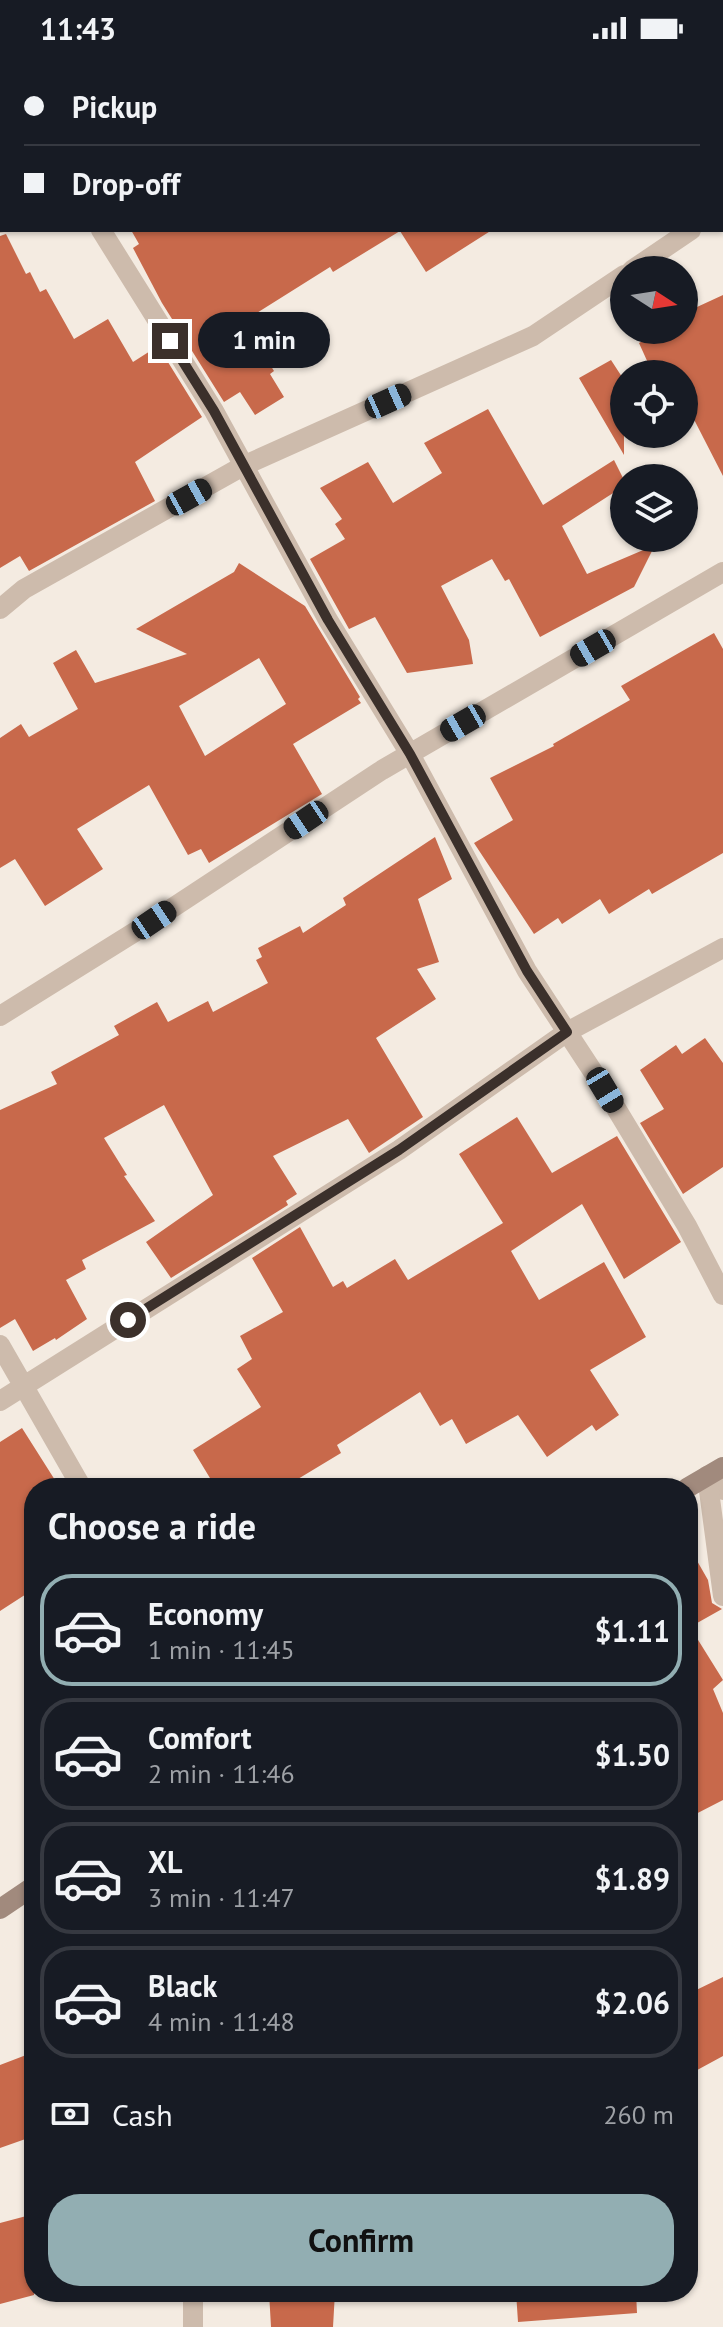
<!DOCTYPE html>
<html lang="en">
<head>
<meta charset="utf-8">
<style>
  :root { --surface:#171b24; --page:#242831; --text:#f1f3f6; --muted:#9ea1a6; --line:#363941; --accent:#92aeb2 }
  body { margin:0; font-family:"PT Sans",sans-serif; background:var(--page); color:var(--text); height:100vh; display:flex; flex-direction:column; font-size:30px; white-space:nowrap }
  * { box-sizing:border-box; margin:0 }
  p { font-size:26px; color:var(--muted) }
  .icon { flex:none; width:44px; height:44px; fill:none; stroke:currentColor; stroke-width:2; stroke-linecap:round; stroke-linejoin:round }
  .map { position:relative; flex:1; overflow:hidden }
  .details { position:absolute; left:24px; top:1422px; width:674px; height:824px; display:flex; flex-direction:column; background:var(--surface); border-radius:32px; box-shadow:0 2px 6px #0004 }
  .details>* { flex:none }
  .hud { position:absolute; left:0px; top:0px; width:724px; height:176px; box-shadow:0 2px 6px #0004; display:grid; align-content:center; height:176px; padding:0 24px; background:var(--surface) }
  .needle { width:52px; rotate:102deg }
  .tools { position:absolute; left:610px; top:200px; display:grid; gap:16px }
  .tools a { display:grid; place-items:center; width:88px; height:88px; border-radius:50%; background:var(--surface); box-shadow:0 2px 6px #0004; font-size:40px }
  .end { position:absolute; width:36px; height:36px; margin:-18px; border:10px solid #3b302b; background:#fff; box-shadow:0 0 0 4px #fff }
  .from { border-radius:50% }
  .bubble { position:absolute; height:56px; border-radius:28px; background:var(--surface); box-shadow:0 2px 6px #0004; font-size:26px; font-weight:800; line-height:56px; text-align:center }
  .car { position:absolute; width:24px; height:48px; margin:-24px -12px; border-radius:10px; box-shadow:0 0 6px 2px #0007; background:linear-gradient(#222 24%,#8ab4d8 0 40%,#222 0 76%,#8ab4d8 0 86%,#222 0) }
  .hud b { display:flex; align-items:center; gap:28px; height:76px; font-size:30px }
  .hud b+b { border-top:2px solid var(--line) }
  .hud i { width:20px; height:20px; background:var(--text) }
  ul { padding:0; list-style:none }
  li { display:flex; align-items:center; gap:24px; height:112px; margin:0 16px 12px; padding:0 8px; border:4px solid var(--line); border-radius:32px }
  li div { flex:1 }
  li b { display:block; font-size:30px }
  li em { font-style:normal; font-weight:800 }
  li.on { border-color:var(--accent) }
  li>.icon { width:72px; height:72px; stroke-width:1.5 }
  h2 { padding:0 24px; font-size:36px; line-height:96px }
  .pay { display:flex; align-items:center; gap:20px; height:88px; padding:0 24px; font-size:30px }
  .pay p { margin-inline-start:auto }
  .action { display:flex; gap:16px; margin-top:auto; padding:16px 24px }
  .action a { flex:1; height:92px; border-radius:32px; background:var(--accent); color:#111; font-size:32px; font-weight:800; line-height:92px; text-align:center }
  .status { display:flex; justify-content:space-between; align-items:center; height:56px; padding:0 40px; background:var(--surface); direction:ltr }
  .status svg { height:22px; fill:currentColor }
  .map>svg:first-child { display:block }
  .building { fill:#c8694b; fill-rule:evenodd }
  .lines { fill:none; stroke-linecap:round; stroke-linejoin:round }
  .lane { stroke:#cdbbac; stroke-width:20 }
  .street { stroke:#cdbbac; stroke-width:20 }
  .secondary { stroke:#a18a7d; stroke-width:20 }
  .route { stroke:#3b302b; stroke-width:10 }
</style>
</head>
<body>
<div class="status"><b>11:43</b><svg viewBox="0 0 49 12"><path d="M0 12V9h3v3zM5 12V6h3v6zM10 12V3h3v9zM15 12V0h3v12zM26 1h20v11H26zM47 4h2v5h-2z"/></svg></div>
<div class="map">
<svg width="723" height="2271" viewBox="0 0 723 2271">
  <rect width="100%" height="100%" fill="#f4ebe1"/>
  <!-- building -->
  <path class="building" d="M131,174H492L426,216L400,175L333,216L330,211L252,260L254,263L245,268L274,315L270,318L284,341L255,359L240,336L224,346L162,247L133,192L139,188Z
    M6,178L26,218L30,216L40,236L46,233L74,283L108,263L133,306L158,290L202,361L135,406L155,445L29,515L20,500L0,512V180Z
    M723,239V420L684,344V318H653L639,287L662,274H684V257Z
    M611,304L624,324V399L579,322Z
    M488,353L543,449L614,404L624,424V430L562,470L587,518L655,489L634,531L540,581L509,523L505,525L492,503L441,530L469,584L473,608L407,617L375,561L349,573L310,503L345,483L335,468L342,463L320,432L368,406L393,447L442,417L424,387Z
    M239,507L305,550L360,641L358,643L361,647L293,688L322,738L209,807L201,793L188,799L149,729L77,773L103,813L45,850L15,803L0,812V682L21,668L29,681L78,653L53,607L76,594L95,627L187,598L136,573L234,516ZM259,602L286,648L205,700L179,650Z
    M714,577L723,593V797L652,838L649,833L609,858L600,843L562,868L558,862L534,878L474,787L513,764L490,722L554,690L553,688L630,644L621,630Z
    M435,781L452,823L418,843L439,906L417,913L436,943L376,982L423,1061L369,1097L348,1063L273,1100L297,1138L286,1145L288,1149L171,1222L146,1186L213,1139L164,1049L104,1082L127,1119L124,1120L155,1165L82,1204L86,1213L66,1224L87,1263L56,1284L55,1282L33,1295L15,1263L0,1272V1054L57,1028L51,1016L119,979L114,970L157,946L168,966L208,945L213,956L268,927L256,904L262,901L258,892L300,870L303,877L346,849L343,842Z
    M705,982L723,1007V1111L683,1138L640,1067L664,1053L640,1014L676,989L682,998Z
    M517,1061L552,1117L617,1080L681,1186L624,1223L582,1148L511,1195L539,1244L604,1206L646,1281L590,1314L619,1359L596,1375L592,1369L547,1401L518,1359L466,1388L452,1363L440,1370L420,1336L337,1389L341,1397L283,1432H216L193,1394L261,1351L237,1313L252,1303L240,1280L283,1256L252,1202L300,1171L333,1231L343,1225L347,1232L395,1203L408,1224L503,1167L459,1098Z
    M22,1372L60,1432H34V1533L0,1555V1386Z
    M688,1489L708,1524L712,1547L722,1553L690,1571L723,1624L713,1633L723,1657V1744L688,1762Z
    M723,1921V2000L688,2019V1938Z
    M34,1996V2080L0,2092V2009Z
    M34,2158V2239L0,2248V2167Z
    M269,2236H335L333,2271H271Z
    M516,2236H636L637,2257L518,2266Z"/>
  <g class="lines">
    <!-- lane -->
    <path class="lane" d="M707,1420L723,1434"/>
    <!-- street -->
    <path class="street" d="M0,4L2,8
      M722,153H723
      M0,167L2,165
      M101,174L214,355L328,564L410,698L527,915L605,1034L687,1170L723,1239
      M632,214L691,174
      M0,553L24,533L243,410L533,280L624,219
      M0,960L154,864L382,714L723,516
      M0,1289L82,1432
      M0,1345L399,1094L567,976L723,892
      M707,1420L723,1540
      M193,2236V2271"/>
    <!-- secondary -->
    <path class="secondary" d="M687,1432L723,1411
      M0,1853L34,1830"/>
  </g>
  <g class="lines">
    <!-- route -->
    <path class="route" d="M128,1264L399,1094L567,976L527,915L410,698L328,564L214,355L170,285"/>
  </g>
</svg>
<div class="tools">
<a><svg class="needle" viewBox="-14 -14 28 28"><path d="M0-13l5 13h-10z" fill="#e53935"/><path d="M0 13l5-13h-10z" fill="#9ea1a6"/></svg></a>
<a><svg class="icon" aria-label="locate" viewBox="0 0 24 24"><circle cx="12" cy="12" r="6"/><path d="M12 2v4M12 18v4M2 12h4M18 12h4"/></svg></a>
<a><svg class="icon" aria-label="layers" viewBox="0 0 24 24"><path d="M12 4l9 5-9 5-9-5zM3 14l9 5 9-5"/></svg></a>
</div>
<i class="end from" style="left:128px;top:1264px"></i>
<i class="end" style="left:170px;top:285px"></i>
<div class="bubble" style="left:198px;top:256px;width:132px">1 min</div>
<i class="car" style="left:388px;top:345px;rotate:66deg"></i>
<i class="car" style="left:189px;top:441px;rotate:61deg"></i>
<i class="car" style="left:593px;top:592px;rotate:240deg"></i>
<i class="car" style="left:463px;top:667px;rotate:240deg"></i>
<i class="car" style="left:306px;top:764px;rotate:236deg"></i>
<i class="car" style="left:154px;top:864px;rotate:56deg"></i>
<i class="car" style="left:605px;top:1034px;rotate:149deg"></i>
<div class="hud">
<b><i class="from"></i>Pickup</b>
<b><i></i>Drop-off</b>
</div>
<section class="details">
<h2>Choose a ride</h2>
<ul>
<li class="on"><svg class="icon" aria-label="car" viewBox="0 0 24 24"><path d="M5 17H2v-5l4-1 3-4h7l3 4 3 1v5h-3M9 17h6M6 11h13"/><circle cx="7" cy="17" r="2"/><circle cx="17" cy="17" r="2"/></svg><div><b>Economy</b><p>1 min · 11:45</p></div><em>$1.11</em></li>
<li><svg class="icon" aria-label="car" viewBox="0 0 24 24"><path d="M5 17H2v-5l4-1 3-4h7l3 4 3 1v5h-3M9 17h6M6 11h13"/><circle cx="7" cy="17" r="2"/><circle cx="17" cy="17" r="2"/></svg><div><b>Comfort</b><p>2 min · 11:46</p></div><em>$1.50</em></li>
<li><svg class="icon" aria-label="car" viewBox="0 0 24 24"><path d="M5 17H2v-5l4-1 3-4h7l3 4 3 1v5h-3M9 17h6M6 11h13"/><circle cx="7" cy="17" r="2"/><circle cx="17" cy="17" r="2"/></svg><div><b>XL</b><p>3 min · 11:47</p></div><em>$1.89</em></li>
<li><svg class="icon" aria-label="car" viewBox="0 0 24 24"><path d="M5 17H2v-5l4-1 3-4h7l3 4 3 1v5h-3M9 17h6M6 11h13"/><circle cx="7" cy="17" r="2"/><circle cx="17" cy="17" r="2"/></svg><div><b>Black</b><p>4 min · 11:48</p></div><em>$2.06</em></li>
</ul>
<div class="pay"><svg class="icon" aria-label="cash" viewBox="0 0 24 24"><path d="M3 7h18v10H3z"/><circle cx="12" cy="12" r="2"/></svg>Cash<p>260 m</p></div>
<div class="action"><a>Confirm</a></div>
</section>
</div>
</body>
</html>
